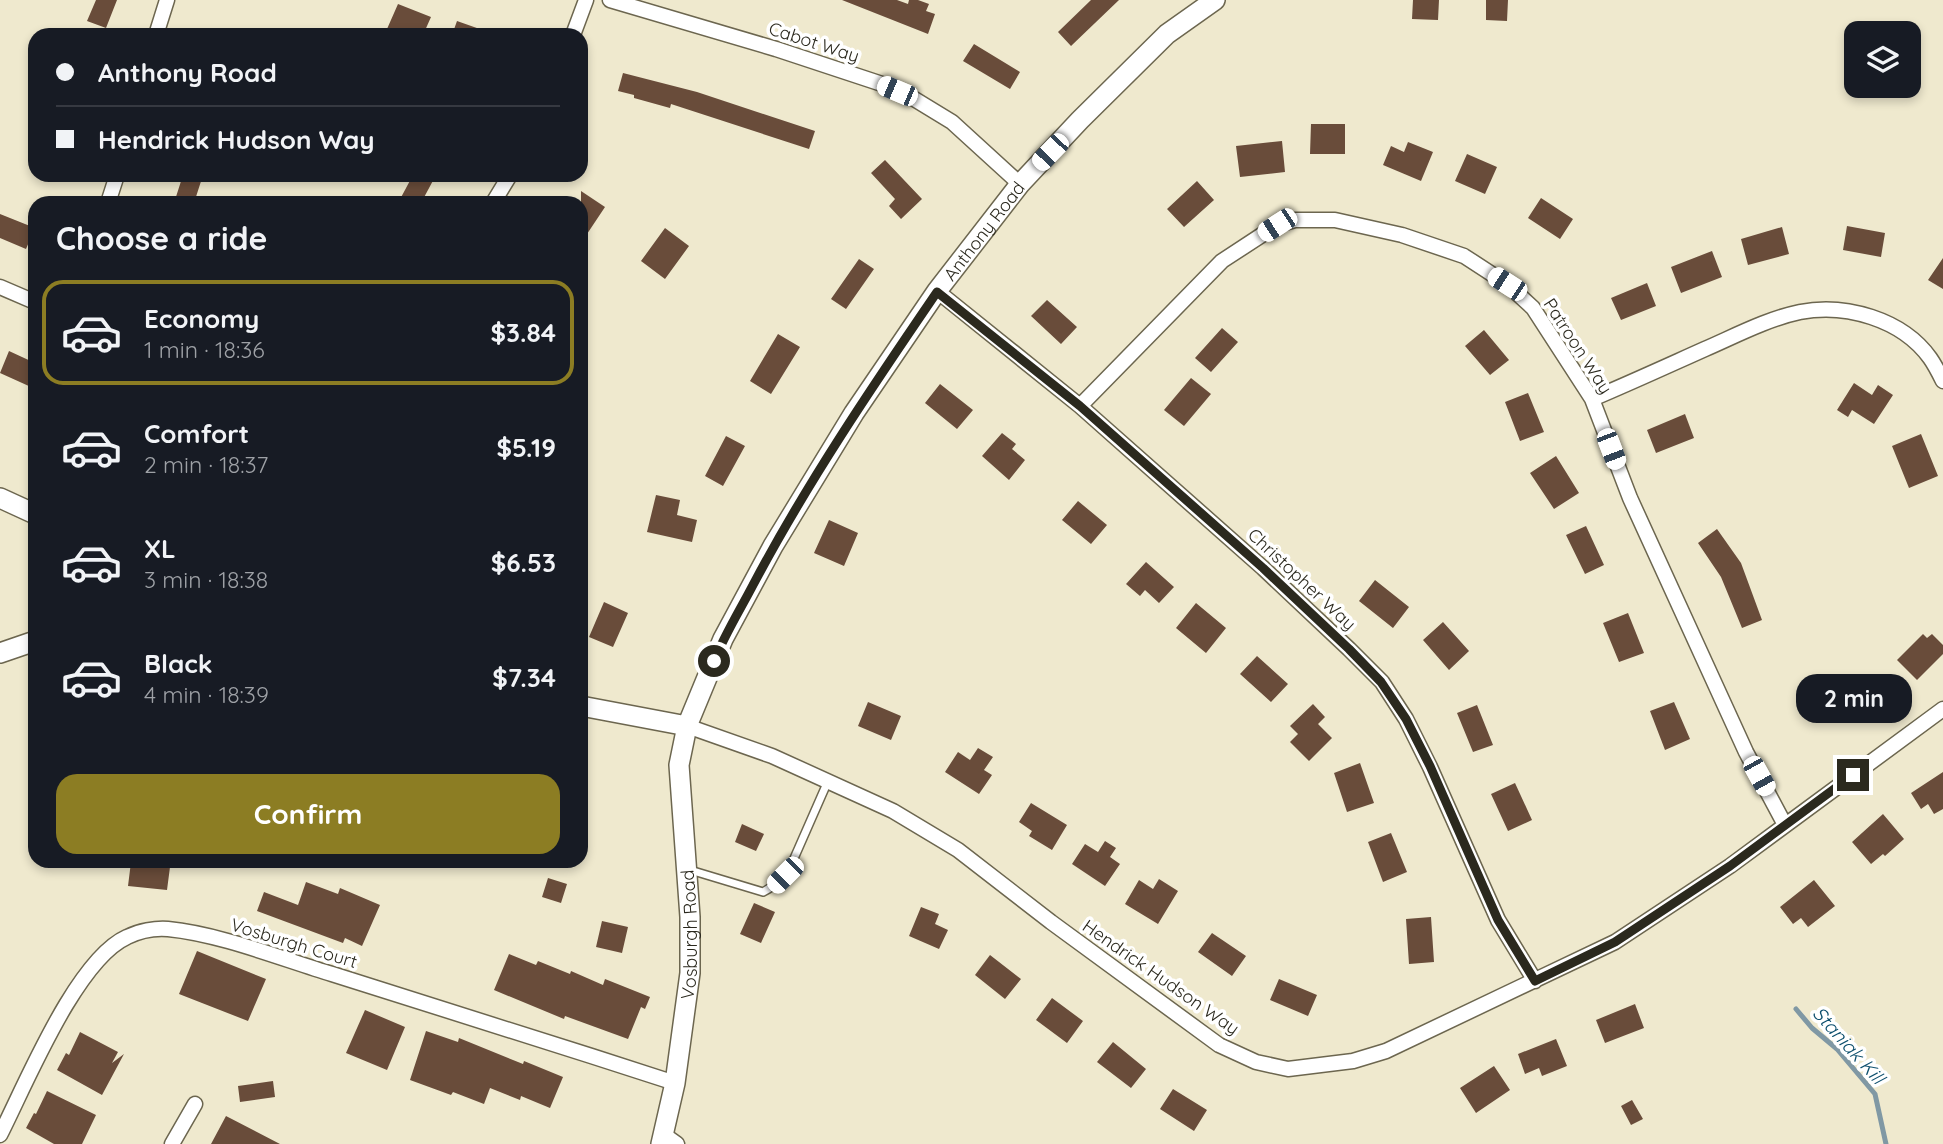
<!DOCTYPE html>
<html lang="en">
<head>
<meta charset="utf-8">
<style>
  :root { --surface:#171b24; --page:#20242c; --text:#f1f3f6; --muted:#9ea1a6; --line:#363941; --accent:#8c7d23 }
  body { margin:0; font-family:Quicksand,sans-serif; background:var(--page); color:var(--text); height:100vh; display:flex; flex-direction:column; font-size:26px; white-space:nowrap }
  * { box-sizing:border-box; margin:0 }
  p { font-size:23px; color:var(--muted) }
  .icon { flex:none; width:38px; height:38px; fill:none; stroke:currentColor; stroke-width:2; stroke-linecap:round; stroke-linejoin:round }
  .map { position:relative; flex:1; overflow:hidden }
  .details { position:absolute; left:28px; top:196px; width:560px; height:672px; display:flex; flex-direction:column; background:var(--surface); border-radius:21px; box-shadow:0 4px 10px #0003 }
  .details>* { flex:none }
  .hud { position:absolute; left:28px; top:28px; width:560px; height:154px; border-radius:21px; box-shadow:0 4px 10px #0003; display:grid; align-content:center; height:154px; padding:0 28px; background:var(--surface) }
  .tools { position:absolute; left:1844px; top:21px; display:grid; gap:14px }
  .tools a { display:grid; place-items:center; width:77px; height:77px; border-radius:14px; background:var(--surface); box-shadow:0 4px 10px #0003; font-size:35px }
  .end { position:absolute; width:32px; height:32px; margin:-16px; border:9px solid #2b291e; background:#fff; box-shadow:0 0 0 4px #fff }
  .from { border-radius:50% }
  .bubble { position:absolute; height:49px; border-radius:21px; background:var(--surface); box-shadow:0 4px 10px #0003; font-size:23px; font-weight:800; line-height:49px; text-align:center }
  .car { position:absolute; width:21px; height:42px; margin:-21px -10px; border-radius:9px; box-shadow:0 0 5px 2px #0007; background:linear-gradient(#fff 24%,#345 0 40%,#fff 0 76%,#345 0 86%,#fff 0) }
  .hud b { display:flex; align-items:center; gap:24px; height:66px; font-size:26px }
  .hud b+b { border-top:2px solid var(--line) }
  .hud i { width:18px; height:18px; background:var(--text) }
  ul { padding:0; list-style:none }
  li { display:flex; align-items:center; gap:21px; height:105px; margin:0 14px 10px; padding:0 14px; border:4px solid transparent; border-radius:21px }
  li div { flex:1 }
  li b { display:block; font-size:26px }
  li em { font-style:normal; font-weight:800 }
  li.on { border-color:var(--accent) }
  li>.icon { width:63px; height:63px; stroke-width:1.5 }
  h2 { padding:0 28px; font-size:32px; line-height:84px }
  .action { display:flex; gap:14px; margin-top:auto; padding:14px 28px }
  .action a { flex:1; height:80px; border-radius:21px; background:var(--accent); color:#fff; font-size:28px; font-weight:800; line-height:80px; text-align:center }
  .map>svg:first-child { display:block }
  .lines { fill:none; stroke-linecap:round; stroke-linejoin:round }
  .stream { stroke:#8098a4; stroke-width:5 }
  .building { fill:#694c3a }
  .lane-casing { stroke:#6c664f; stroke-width:10 }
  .street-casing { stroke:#6c664f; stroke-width:17 }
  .secondary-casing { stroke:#6c664f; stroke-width:22 }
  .lane { stroke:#fff; stroke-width:7 }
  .street { stroke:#fff; stroke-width:14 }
  .secondary { stroke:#fff; stroke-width:19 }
  .route { stroke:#2b291e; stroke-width:9 }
  .labels { text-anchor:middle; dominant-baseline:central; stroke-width:7; stroke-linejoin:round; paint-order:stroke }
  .street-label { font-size:18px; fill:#2b291e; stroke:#fff }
  .water-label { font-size:19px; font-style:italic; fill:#0d4f6d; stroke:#fff }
</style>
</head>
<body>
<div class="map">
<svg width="1943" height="1144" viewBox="0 0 1943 1144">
  <rect width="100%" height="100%" fill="#efe9ce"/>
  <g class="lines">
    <!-- stream -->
    <path class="stream" d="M1796,1009L1812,1028L1837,1049L1875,1094L1886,1144"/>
  </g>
  <!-- building -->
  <path class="building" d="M96,0H117L106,28L87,21Z
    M842,0H897L908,4L909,0H918L929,4L926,11L935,14L928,34Z
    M1091,0H1119L1071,46L1058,32Z
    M1413,0H1439L1438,20L1412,19Z
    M1486,0H1508L1507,21L1486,20Z
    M398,4L431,17L423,35H402L387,29Z
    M457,21L491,33L490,35H452Z
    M974,44L1020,72L1010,89L963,61Z
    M623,73L697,92L815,131L809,149L671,104L670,108L634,98V95L618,91Z
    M1311,124H1345V154H1310Z
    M1282,141L1285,172L1240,177L1236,146Z
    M1408,142L1433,152L1421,181L1383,165L1391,146L1404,152Z
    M1467,154L1497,167L1485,194L1455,181Z
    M885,160L922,199L901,219L889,206L895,199L871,173Z
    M183,175H203L194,203H174Z
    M413,175H436L421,203H398Z
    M1197,181L1214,200L1184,227L1167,209Z
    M581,191L605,207L581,243Z
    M1541,198L1573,219L1560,239L1528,218Z
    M0,214L35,228L26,249L0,238Z
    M1847,226L1885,233L1881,257L1843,250Z
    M1782,227L1789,254L1748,265L1741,239Z
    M665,228L689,246L665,279L641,261Z
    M1712,251L1722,277L1681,293L1671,267Z
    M1943,258V289L1928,280Z
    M859,259L874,269L846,309L831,299Z
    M1647,283L1656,306L1621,320L1611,298Z
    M1047,300L1077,327L1061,344L1031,316Z
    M1222,328L1238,342L1211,372L1195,358Z
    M1484,330L1509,360L1490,375L1465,346Z
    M778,334L800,347L771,394L750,381Z
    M9,351L35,363V378L31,387L0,373Z
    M1191,378L1211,394L1184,426L1164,410Z
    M1854,383L1872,395L1878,385L1893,395L1874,424L1852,410L1848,417L1837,410Z
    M940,384L973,410L957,429L925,403Z
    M1528,393L1544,432L1520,441L1505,402Z
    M1685,414L1694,438L1656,453L1647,430Z
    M1002,433L1016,444L1012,449L1025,460L1009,480L982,456Z
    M1921,434L1938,476L1909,488L1892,446Z
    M726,436L745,446L723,486L705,476Z
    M1556,456L1579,493L1554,509L1530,473Z
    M656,495L680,500L677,515L697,520L692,542L647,532Z
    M1078,501L1107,525L1091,544L1062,520Z
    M829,520L858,533L844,566L814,553Z
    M1586,526L1604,565L1585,574L1566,535Z
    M1717,529L1741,563L1762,620L1742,628L1721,577L1698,543Z
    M1146,562L1174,587L1159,603L1145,590L1140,596L1126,584Z
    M1375,580L1409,607L1393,628L1359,601Z
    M604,602L628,613L613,647L589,637Z
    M1196,603L1226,628L1206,653L1176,628Z
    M1628,613L1644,653L1619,662L1603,623Z
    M1443,622L1469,651L1449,670L1423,640Z
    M1923,634L1927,638L1932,634L1943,645V654L1917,680L1897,660Z
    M1257,656L1288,684L1271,702L1240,674Z
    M1846,680L1856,707L1822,719L1813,693Z
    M868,702L901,716L891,740L858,726Z
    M1674,702L1690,739L1665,750L1650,711Z
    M1313,704L1325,717L1318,724L1332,738L1309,761L1290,742L1298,734L1290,726Z
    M1477,705L1493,745L1473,752L1457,713Z
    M978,748L993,757L984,770L992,775L979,794L945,772L958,752L970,760Z
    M1360,763L1374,803L1347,812L1334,773Z
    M1943,772V809L1934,814L1928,804L1921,809L1911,793Z
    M1515,783L1532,820L1508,831L1491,794Z
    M1031,803L1067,825L1052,850L1029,836L1032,831L1019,822Z
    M1883,814L1904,839L1885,856L1883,854L1871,864L1852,842Z
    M742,824L764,834L756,851L735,842Z
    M1391,833L1407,872L1383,882L1368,842Z
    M1105,841L1116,848L1110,857L1120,864L1105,886L1072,864L1085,844L1098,852Z
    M131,862L170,867L167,890L128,886Z
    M548,878L567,884L561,903L542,897Z
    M1159,879L1178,891L1158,924L1125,904L1139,880L1153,889Z
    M1814,880L1835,906L1808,927L1801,918L1793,924L1780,907Z
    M306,882L338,894L340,888L380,905L362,946L345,938L343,943L257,911L264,892L298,905Z
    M754,903L775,912L761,943L740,934Z
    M921,907L939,914L935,924L948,930L939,949L909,936Z
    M1431,917L1434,962L1409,964L1406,919Z
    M602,921L628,927L622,953L596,947Z
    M1212,933L1246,956L1232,976L1198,952Z
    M197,951L266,979L248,1021L179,994Z
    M509,954L536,965L538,961L570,974L571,971L603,985L605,979L650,997L645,1009L641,1007L628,1039L565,1016L564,1019L494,990Z
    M990,955L1021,979L1005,999L975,975Z
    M1279,979L1317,995L1308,1016L1270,1000Z
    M1052,998L1083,1021L1067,1043L1036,1020Z
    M1635,1004L1644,1028L1605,1043L1596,1020Z
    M365,1010L405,1027L387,1070L346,1053Z
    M426,1031L458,1042L459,1038L523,1064L524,1061L563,1077L550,1108L521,1096L520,1100L490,1088L484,1104L453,1092L451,1095L410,1080Z
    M80,1032L118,1052L112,1063L124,1054L102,1095L57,1070L66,1053L69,1055Z
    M1556,1039L1567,1066L1542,1076L1539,1068L1525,1074L1518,1054Z
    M1113,1042L1146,1069L1131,1088L1097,1062Z
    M1494,1066L1510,1090L1476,1113L1460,1088Z
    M273,1081L275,1097L240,1102L238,1086Z
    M1173,1089L1207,1110L1194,1131L1160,1109Z
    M47,1091L96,1115L82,1144H54L26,1128L34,1113L36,1114Z
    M1632,1100L1643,1119L1631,1125L1621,1106Z
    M226,1116L280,1144H211Z"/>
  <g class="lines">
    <defs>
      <path id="lane" d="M690,870L763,892C777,885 784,876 792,863L828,781"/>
      <path id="street" d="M610,0L776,49L882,84L911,97L952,122L1020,184
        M156,35L167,0
        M573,35L586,0
        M108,203L117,175
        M493,203L510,175
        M0,287L35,302
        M937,291L1080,406L1263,568L1349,649L1382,682L1406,719L1430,767L1498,920L1535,981
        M1592,399C1630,383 1667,366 1705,349C1735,336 1767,319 1800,312C1845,303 1902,319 1930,358C1935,365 1939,373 1943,381
        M1080,406L1222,261L1277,225L1295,220H1335L1402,235L1464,256L1507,284L1533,308L1592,399L1630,498L1746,752L1785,825
        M687,726L772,756L893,811L958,850L1051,922L1219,1045L1256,1062L1288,1069L1353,1061L1386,1051L1615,942L1730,866L1943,709
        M663,1134L677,1144
        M0,1135C26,1084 76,960 127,937C139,931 155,928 168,929C220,934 282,959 332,974C447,1010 561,1046 675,1083
        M172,1144L195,1104"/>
      <g id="secondary">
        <path d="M0,498L35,514"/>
        <path d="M0,653L35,641"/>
        <path d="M581,706L687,726"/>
        <path id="s1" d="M661,1144L675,1083L690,973V917L679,765L687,726L723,639L773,546L854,413L937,291L1020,184L1080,120L1167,34L1215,0"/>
      </g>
    </defs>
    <!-- lane casing -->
    <use href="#lane" class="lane-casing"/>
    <!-- street casing -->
    <use href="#street" class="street-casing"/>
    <!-- secondary casing -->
    <use href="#secondary" class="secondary-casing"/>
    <!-- lane -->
    <use href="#lane" class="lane"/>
    <!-- street -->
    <use href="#street" class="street"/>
    <!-- secondary -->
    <use href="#secondary" class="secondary"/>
  </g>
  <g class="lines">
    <!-- route -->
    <path class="route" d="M714,661C725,634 740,610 753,585C807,483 872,387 937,292L1080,406L1263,568L1349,649L1381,682L1406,719L1430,766L1498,920L1535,981L1615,942L1730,866L1853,775"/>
  </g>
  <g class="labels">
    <!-- street labels -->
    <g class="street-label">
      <text transform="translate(814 42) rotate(18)">Cabot Way</text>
      <text stroke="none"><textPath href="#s1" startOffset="1001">Anthony Road</textPath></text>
      <text transform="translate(1578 346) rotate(57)">Patroon Way</text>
      <text transform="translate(1302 579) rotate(43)">Christopher Way</text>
      <text stroke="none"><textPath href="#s1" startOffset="212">Vosburgh Road</textPath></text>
      <text transform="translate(294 943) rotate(17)">Vosburgh Court</text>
      <text transform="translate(1161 977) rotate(35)">Hendrick Hudson Way</text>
    </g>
    <!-- water labels -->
    <g class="water-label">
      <text transform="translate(1849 1045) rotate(48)">Staniak Kill</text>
    </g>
  </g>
</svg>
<div class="tools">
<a><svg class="icon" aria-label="layers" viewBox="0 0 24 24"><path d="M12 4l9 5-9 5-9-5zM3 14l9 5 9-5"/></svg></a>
</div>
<i class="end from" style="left:714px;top:661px"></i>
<i class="end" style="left:1853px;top:775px"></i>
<div class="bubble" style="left:1796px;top:674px;width:116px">2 min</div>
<i class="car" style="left:897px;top:91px;rotate:293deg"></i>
<i class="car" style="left:1050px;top:152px;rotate:224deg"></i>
<i class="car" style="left:1277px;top:225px;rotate:237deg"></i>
<i class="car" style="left:1507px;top:284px;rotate:303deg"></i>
<i class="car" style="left:1611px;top:449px;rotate:159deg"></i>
<i class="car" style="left:1759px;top:776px;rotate:151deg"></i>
<i class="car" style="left:785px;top:875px;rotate:225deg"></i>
<div class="hud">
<b><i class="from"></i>Anthony Road</b>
<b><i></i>Hendrick Hudson Way</b>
</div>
<section class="details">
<h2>Choose a ride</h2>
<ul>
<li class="on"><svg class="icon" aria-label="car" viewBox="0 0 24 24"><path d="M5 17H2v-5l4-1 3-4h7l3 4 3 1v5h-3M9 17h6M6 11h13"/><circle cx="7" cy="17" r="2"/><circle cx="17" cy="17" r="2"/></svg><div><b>Economy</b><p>1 min · 18:36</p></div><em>$3.84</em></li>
<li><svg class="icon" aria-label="car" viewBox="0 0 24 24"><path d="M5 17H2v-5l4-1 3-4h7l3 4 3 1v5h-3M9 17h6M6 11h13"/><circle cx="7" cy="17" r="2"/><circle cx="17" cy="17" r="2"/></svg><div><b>Comfort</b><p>2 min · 18:37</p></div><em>$5.19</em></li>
<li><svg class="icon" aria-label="car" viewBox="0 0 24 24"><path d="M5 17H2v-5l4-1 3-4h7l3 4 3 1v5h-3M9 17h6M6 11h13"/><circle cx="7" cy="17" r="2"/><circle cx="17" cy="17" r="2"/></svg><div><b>XL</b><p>3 min · 18:38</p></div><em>$6.53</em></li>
<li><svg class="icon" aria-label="car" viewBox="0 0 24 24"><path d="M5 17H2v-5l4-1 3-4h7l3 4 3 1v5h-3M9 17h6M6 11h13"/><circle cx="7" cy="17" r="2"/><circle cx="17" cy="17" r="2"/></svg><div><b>Black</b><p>4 min · 18:39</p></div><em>$7.34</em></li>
</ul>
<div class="action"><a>Confirm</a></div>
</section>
</div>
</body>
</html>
